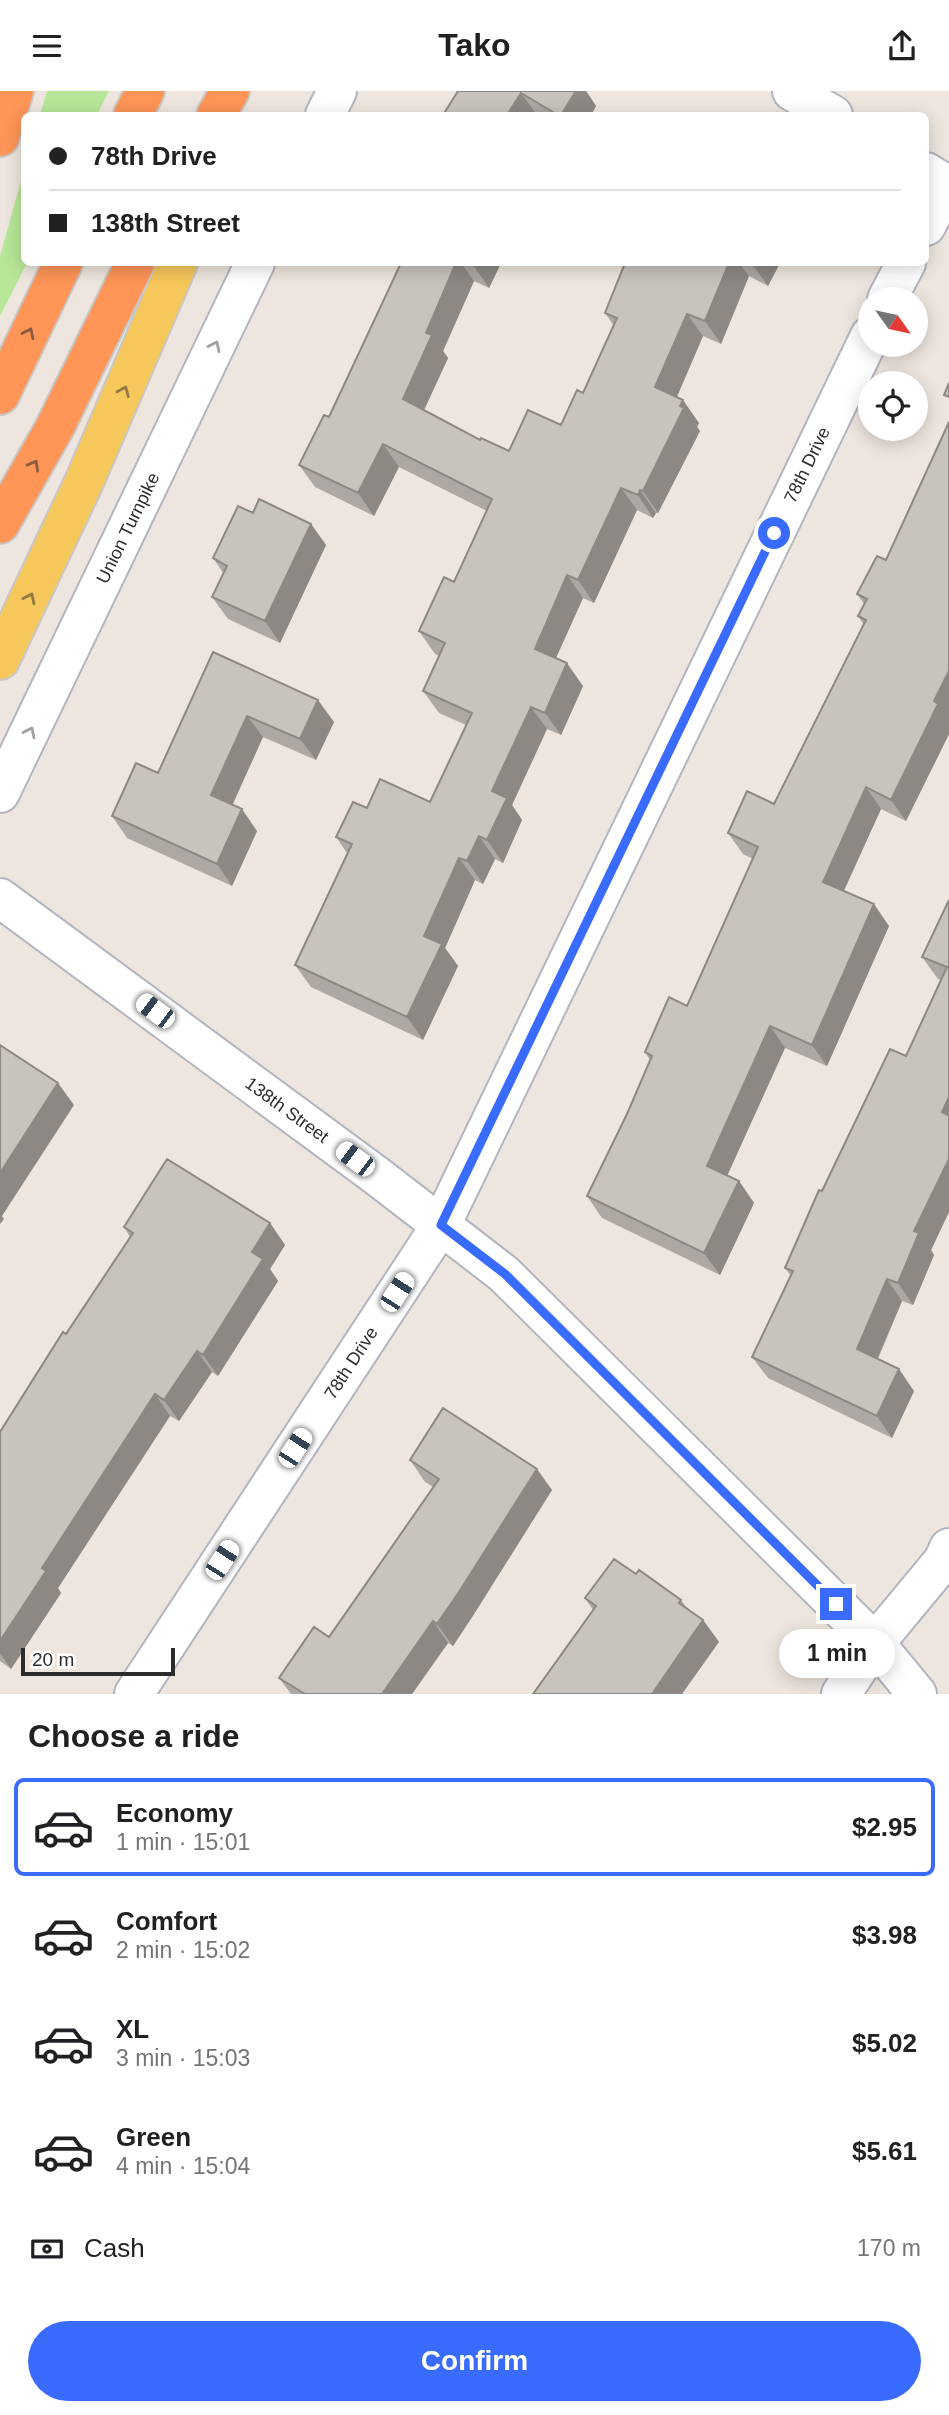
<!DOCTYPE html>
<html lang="en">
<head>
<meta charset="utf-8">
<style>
  :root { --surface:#fff; --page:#f2f2f2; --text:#202124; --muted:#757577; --line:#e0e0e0; --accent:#396bff }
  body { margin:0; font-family:Arial,sans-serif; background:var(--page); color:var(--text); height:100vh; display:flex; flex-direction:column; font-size:26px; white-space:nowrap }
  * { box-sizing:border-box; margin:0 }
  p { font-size:23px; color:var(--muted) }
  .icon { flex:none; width:38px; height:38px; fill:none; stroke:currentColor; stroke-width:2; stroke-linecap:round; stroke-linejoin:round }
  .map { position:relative; height:1603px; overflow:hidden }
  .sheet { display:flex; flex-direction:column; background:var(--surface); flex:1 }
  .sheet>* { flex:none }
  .hud { position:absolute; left:21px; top:21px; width:908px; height:154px; border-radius:10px; box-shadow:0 4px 18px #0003; display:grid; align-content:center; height:154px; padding:0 28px; background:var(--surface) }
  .needle { width:46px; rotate:123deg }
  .tools { position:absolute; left:858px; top:196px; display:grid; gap:14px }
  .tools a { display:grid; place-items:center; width:70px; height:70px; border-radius:50%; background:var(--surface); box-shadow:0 4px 18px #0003; font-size:35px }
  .scale { position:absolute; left:21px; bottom:18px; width:154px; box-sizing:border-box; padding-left:7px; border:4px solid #2c2c2c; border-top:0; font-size:19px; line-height:24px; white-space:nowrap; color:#2c2c2c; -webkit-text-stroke:5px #fff; paint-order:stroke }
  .end { position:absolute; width:32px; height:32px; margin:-16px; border:9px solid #396bff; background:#fff; box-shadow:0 0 0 4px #fff }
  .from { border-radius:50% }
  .bubble { position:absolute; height:49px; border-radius:24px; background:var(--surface); box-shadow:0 4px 18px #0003; font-size:23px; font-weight:800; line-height:49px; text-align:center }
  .car { position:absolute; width:21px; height:42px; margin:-21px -10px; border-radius:9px; box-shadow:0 0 5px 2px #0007; background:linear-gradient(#fff 24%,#345 0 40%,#fff 0 76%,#345 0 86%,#fff 0) }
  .hud b { display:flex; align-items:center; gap:24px; height:66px; font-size:26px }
  .hud b+b { border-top:2px solid var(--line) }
  .hud i { width:18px; height:18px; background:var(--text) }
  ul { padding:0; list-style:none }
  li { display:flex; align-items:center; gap:21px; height:98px; margin:0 14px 10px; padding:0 14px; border:4px solid transparent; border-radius:10px }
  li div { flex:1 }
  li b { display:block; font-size:26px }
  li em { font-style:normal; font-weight:800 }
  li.selected { border-color:var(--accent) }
  li>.icon { width:63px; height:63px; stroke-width:1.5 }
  h2 { padding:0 28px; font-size:32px; line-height:84px }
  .pay { display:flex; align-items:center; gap:18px; height:77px; padding:0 28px; font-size:26px }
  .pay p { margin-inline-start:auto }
  .cta { display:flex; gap:14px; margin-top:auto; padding:14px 28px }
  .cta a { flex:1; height:80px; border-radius:42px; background:var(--accent); color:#fff; font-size:28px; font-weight:800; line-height:80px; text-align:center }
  header { display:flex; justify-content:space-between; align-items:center; height:91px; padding:0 28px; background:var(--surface); font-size:32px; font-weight:800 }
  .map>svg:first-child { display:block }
  .green { fill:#b8e698 }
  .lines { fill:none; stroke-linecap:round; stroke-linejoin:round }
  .minor-casing { stroke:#b2b5c0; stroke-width:42 }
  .tertiary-casing { stroke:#b2b5c0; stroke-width:42 }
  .primary-casing { stroke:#c8c8c8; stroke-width:42 }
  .motorway-casing { stroke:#c8c8c8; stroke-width:42 }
  .minor { stroke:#fff; stroke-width:38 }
  .tertiary { stroke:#fff; stroke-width:38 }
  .primary { stroke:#f6c75b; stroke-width:38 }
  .motorway { stroke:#ff9557; stroke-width:38 }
  .wall { fill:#ada8a3 }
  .shaded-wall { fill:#8d8884 }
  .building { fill:#c9c3bd; stroke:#8d8884; stroke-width:2 }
  .oneway { stroke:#8b5b3f }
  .oneway2 { stroke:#a0a0a0 }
  .oneway3 { stroke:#917a44 }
  .route { stroke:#396bff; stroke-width:9 }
  .labels { text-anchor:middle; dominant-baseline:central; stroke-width:5; stroke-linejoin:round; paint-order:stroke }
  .street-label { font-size:18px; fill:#2c2c2c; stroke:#fff }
</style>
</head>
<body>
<header><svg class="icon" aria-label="menu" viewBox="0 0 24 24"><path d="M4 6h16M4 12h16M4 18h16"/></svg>Tako<svg class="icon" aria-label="share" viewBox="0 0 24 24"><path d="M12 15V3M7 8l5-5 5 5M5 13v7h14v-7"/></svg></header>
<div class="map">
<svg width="949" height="1603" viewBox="0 0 949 1603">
  <rect width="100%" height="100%" fill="#eee6de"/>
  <!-- green -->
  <path class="green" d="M47,0H109L97,24H40Z
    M24,79V172H27L0,225V165Z"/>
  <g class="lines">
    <defs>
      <path id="minor" d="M926,135L947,94
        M887,208L906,172
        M0,807L377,1085L504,1183L875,1552L917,1603
        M134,1603L441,1134L870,245
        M841,1603L875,1552L943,1470L949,1457"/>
      <path id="tertiary" d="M792,0L833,24
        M325,24L337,0
        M926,81L949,95
        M0,702L255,172"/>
      <path id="primary" d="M0,569L84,391L178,172"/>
      <path id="motorway" d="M133,24L145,0
        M216,24L230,0
        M0,46L14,0
        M0,304L63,172
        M0,433L55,336L135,172"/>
    </defs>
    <!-- minor casing -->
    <use href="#minor" class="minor-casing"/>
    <!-- tertiary casing -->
    <use href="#tertiary" class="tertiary-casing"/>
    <!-- primary casing -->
    <use href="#primary" class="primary-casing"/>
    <!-- motorway casing -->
    <use href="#motorway" class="motorway-casing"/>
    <!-- minor -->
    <use href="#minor" class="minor"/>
    <!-- tertiary -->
    <use href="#tertiary" class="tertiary"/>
    <!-- primary -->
    <use href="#primary" class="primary"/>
    <!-- motorway -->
    <use href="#motorway" class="motorway"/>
  </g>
  <!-- wall -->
  <path class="wall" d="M458,0H586L596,15L591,24H443Z
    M401,172H501L489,197L474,190L443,260L448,267L424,319L480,349L509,360L561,334L583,302L614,235L605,222L625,172H780L768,195L749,185L721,253L703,245L677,306L699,332L697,336L700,340L658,422H656L653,427L637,419L594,512L583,507L556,567L583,595L561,644L547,638L512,714L522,729L503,772L495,768L483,793L475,789L445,857L458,875L423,949L311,896L295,874L347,762L336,746L367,717L430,711L466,634L439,622L423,600L439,565L435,563L419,540L454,491L487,420L399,376L374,425L315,396L299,374L329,326Z
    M949,331V643L906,730L881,718L844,800L889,835L827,975L785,957L727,1085L739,1090L754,1112L720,1184L602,1127L587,1105L627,1023L650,969L645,961L687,915L753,768L743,763L728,742L774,713L864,534L858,525L864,513L857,503L886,469Z
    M253,422L311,433L326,454L280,552L228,528L212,506L224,483L213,467Z
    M213,561L334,631L316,669L263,646L232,714L257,740L232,795L127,747L112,725L158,682Z
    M949,809V1121L931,1159L934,1164L913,1214L902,1210L878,1268L914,1300L892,1347L768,1287L752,1266L791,1185L785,1177L822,1100L906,965L941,889L938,888L922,866Z
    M270,1132L285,1154L270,1178L278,1190L218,1285L212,1281L179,1330L170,1325L58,1497L61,1502L11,1578L0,1570V1341L130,1146L124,1136Z
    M410,1369L552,1399L474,1523L453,1555L448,1552L412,1603H291L279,1587L329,1546L433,1396L425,1391Z
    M636,1483L681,1509L686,1516L703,1529L719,1551L593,1519L585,1507Z"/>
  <!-- shaded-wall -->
  <path class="shaded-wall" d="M576,0H586L596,15L591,24H561Z
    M521,2L537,24H507Z
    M456,172H461L474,190L443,260L448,267L419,330L403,308L426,242Z
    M475,172H501L489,197L473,174Z
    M729,172H739L749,185L721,253L705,230Z
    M753,172H780L768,195L752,173Z
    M687,223L703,245L671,319L655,296Z
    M683,309L699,332L697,336L700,340L658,422L643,400Z
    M383,353L399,376L374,425L358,402Z
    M621,397L637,419L594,512L578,489Z
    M640,399L656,422L653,427L638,404Z
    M311,433L326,454L280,552L265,530Z
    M567,484L583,507L550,580L535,558Z
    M567,572L583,595L561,644L545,622Z
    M949,580V643L906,730L891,709L934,610Z
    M318,609L334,631L316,669L300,648Z
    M531,616L547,638L512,714L522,729L503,772L487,749L492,700Z
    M247,625L263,646L227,726L211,704Z
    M866,696L881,718L838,812L823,791Z
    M242,718L257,740L232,795L217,773Z
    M479,745L495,768L483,793L467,770Z
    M459,767L475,789L445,857L458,875L423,949L407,926L424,845Z
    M874,813L889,835L827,975L812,954Z
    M770,935L785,957L722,1096L707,1075Z
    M58,992L74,1014L2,1125L4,1128L0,1133V1082Z
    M949,1006V1032L942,1021Z
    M949,1068V1121L931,1159L934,1164L913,1214L898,1192L914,1140Z
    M739,1090L754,1112L720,1184L704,1162Z
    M270,1132L285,1154L270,1178L278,1190L218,1285L203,1264L252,1161Z
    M887,1188L902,1210L872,1280L857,1258Z
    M197,1260L212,1281L179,1330L164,1309Z
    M899,1278L914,1300L892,1347L877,1325Z
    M155,1303L170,1325L58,1497L61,1502L11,1578L0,1562V1550L42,1477Z
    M537,1378L552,1399L474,1523L453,1555L437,1533Z
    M703,1529L719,1551L682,1603H652Z
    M433,1530L448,1552L412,1603H382Z"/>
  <!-- building -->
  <path class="building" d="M458,0H576L561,24H558L521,2L507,24H443Z
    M401,172H456L426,242L432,244L403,308L480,349L481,347L509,360L528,319L561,334L577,299L583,302L617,227L605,222L625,172H729L705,230L687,223L655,296L683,309L680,315L684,317L643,400L640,399L638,404L621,397L578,489L567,484L535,558L567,572L545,622L531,616L492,700L507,707L487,749L479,745L467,770L459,767L424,845L442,853L407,926L295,874L352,753L336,746L353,711L367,717L380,688L430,711L472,622L423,600L445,552L419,540L444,486L454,491L492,408L383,353L358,402L299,374L324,324L329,326Z
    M949,292V306L944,304Z
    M949,331V580L934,610L938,613L891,709L866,696L823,791L874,813L812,954L770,935L707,1075L739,1090L704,1162L587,1105L627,1023L652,965L645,961L669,906L687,915L758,756L728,742L747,700L774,713L866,529L858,525L867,508L857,503L877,465L886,469Z
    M259,408L311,433L265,530L212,506L227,475L213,467L238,415L253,422Z
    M213,561L318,609L300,648L247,625L211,704L242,718L217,773L112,725L136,672L158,682Z
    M949,809V1006L942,1021L949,1025V1068L914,1140L919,1142L898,1192L887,1188L857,1258L899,1278L877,1325L752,1266L793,1180L785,1177L819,1099L822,1100L890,958L906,965L947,876L922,866Z
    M0,954L58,992L0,1082Z
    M167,1068L270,1132L252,1161L263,1168L203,1264L197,1260L164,1309L155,1303L42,1477L46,1480L0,1550V1341L63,1241L66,1243L133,1142L124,1136Z
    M443,1317L537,1378L459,1501L437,1533L433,1530L382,1603H305L279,1587L314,1536L329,1546L439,1388L410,1369Z
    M614,1468L636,1483L639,1479L681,1509L679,1512L703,1529L652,1603H533L596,1515L585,1507Z"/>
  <!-- one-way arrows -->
  <defs><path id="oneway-chevron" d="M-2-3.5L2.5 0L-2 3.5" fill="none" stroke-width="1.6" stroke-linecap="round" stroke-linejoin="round" transform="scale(1.75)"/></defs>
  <g class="oneway">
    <use href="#oneway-chevron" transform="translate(29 242) rotate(-64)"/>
    <use href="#oneway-chevron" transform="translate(34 374) rotate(-61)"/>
  </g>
  <g class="oneway2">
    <use href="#oneway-chevron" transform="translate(215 255) rotate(-64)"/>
    <use href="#oneway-chevron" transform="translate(30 641) rotate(-64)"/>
  </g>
  <g class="oneway3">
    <use href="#oneway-chevron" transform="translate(124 300) rotate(-67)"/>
    <use href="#oneway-chevron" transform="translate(30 507) rotate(-64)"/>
  </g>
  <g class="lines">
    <!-- route -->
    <path class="route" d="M774,442L441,1134L505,1183L836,1513"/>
  </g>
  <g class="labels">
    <!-- street labels -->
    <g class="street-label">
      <text transform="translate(807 374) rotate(-64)">78th Drive</text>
      <text transform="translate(128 437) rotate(-64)">Union Turnpike</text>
      <text transform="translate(287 1019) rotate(36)">138th Street</text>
      <text transform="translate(351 1272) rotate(-57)">78th Drive</text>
    </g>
  </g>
</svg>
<div class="tools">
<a><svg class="needle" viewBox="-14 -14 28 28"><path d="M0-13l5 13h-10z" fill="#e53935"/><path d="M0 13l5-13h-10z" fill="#757577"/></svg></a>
<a><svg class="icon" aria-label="locate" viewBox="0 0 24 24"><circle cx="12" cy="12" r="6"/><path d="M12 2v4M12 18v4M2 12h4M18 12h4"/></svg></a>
</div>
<div class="scale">20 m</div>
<i class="end from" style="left:774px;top:442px"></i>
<i class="end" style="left:836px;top:1513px"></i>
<div class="bubble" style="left:779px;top:1538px;width:116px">1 min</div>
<i class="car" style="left:155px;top:920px;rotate:307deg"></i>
<i class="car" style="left:355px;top:1068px;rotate:307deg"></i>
<i class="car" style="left:397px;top:1201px;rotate:33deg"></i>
<i class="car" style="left:295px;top:1357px;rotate:33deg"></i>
<i class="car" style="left:222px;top:1469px;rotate:33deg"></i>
<div class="hud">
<b><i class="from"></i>78th Drive</b>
<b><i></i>138th Street</b>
</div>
</div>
<section class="sheet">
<h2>Choose a ride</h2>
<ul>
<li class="selected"><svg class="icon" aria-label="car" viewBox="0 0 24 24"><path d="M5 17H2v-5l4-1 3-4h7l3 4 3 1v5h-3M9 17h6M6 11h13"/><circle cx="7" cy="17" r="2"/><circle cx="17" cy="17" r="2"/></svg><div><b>Economy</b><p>1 min · 15:01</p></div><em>$2.95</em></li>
<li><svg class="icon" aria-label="car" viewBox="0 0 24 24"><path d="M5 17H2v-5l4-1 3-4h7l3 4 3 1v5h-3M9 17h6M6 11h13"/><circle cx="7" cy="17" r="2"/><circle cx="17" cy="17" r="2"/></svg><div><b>Comfort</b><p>2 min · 15:02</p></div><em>$3.98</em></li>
<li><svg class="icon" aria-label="car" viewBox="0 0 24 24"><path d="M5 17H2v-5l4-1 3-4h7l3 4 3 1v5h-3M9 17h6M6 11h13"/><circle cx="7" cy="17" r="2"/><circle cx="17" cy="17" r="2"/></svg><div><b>XL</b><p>3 min · 15:03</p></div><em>$5.02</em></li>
<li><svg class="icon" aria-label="car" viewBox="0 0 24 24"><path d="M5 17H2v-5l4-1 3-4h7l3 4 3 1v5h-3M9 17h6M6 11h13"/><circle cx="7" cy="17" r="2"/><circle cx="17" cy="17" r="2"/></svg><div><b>Green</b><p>4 min · 15:04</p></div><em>$5.61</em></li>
</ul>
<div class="pay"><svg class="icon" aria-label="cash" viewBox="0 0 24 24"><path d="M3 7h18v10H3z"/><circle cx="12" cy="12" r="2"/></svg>Cash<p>170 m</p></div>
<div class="cta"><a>Confirm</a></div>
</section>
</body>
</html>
